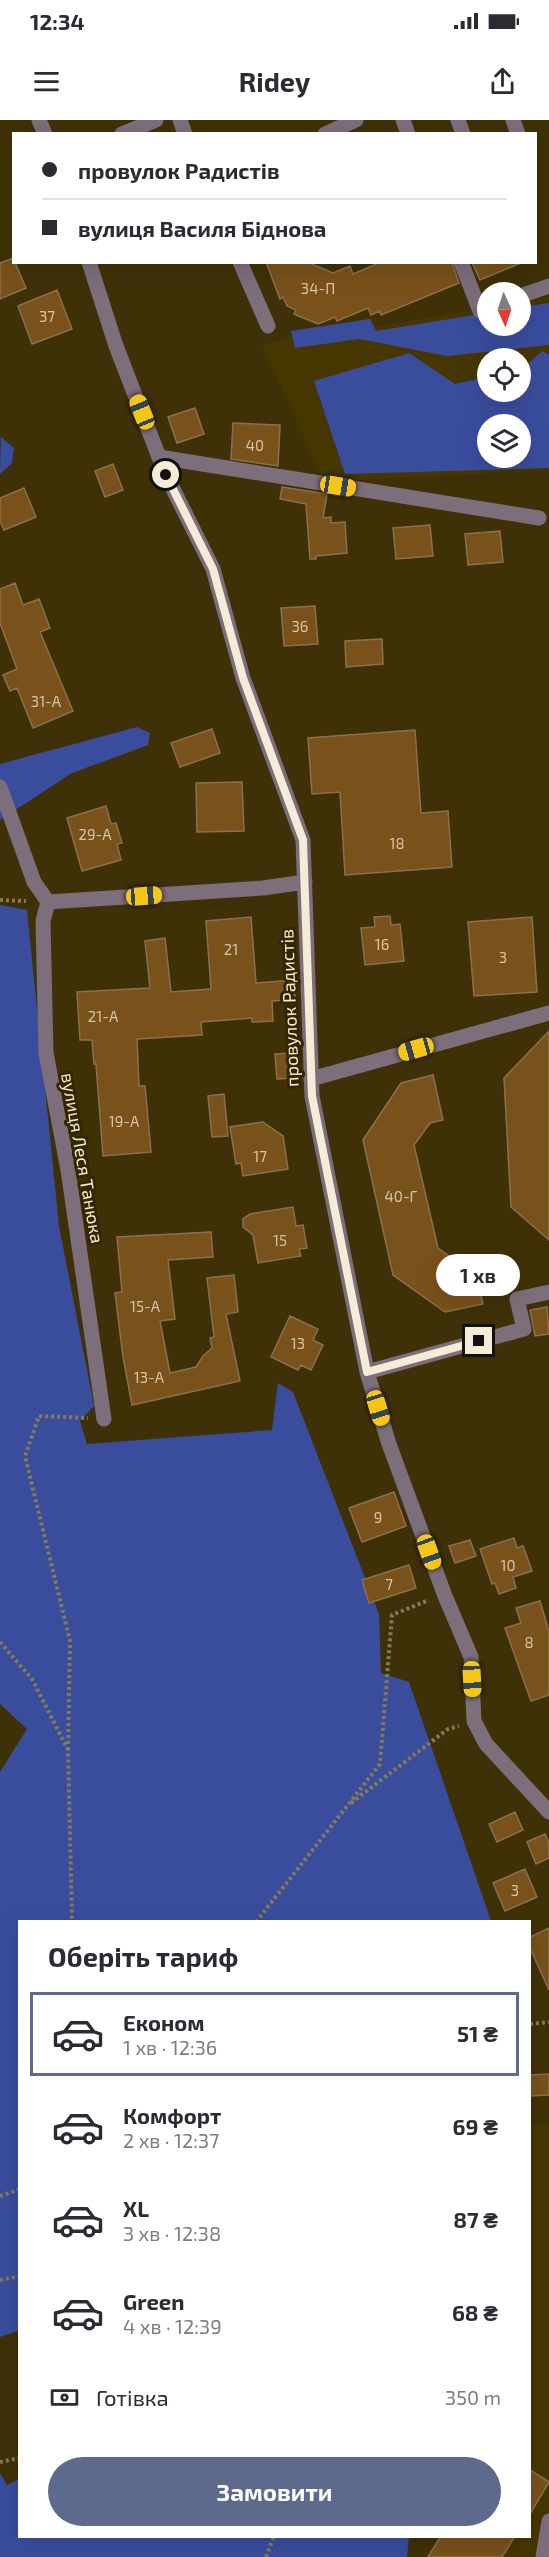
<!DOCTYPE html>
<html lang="uk">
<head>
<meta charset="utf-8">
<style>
  :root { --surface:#fff; --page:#f7f7f7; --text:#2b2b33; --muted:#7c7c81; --line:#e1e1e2; --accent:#5e698e }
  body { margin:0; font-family:"Exo 2",sans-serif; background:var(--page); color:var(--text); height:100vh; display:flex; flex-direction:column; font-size:22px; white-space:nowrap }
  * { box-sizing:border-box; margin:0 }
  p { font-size:20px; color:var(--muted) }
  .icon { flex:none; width:33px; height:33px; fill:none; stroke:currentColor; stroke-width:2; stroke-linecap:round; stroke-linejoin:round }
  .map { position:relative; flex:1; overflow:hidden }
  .sheet { position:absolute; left:18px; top:1800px; width:513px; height:618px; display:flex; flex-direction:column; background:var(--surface); border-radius:0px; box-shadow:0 6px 24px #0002 }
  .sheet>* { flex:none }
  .top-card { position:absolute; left:12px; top:12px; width:525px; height:132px; border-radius:0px; box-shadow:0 6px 24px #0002; display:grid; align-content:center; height:132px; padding:0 30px; background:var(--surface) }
  .needle { width:39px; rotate:177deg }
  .controls { position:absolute; left:477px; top:162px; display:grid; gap:12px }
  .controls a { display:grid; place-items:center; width:54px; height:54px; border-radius:50%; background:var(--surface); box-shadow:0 6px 24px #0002; font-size:30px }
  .end { position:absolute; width:27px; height:27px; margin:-14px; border:8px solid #f4ecd6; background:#111; box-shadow:0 0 0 3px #111 }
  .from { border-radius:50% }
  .bubble { position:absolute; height:42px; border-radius:21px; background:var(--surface); box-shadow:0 6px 24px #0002; font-size:20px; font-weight:700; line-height:42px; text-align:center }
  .car { position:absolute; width:18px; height:36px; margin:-18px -9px; border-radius:8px; box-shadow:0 0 4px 2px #0007; background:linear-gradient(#f5c518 24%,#345 0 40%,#f5c518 0 76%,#345 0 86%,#f5c518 0) }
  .top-card b { display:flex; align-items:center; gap:21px; height:57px; font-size:22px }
  .top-card b+b { border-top:2px solid var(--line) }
  .top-card i { width:15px; height:15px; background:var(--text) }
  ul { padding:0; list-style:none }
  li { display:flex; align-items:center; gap:18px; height:84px; margin:0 12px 9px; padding:0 18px; border:3px solid transparent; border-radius:0px }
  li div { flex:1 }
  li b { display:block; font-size:22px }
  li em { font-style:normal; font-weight:700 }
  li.selected { border-color:var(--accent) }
  li>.icon { width:54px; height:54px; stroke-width:1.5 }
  h2 { padding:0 30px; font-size:27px; line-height:72px }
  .pay { display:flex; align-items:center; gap:15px; height:66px; padding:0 30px; font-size:22px }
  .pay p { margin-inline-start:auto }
  .button { display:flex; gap:12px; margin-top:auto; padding:12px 30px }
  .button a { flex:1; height:69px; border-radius:36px; background:var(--accent); color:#fff; font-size:24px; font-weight:700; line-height:69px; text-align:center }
  .status { display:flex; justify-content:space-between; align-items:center; height:42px; padding:0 30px; background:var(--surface); direction:ltr }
  .status svg { height:16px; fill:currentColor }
  header { display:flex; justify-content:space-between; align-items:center; height:78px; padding:0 30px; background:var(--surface); font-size:27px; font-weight:700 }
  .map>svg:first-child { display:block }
  .built { fill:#463600; fill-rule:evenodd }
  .green { fill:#3a4d9d; fill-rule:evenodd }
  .building { fill:#79511a; stroke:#8c704e; stroke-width:1.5 }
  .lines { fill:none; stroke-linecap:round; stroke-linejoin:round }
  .path { stroke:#857a57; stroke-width:4; stroke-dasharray:3 3; stroke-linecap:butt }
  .minor { stroke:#7d6e7b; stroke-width:15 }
  .route { stroke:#f4ecd6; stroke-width:8 }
  .labels { text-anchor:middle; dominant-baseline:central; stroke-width:6; stroke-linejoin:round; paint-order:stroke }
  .number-label { font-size:15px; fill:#d5c5a7 }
  .street-label { font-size:18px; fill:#f4ecd6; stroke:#342700 }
</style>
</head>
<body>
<div class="status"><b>12:34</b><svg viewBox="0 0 49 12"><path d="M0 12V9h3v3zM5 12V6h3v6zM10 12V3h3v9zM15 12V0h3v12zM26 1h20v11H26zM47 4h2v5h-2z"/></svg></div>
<header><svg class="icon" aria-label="menu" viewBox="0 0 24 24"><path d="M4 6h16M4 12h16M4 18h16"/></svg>Ridey<svg class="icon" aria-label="share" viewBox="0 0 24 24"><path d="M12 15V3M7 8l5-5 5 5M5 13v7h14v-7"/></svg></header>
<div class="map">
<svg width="549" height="2437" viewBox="0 0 549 2437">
  <rect width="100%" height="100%" fill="#3f3107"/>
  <!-- built -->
  <path class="built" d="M549,177V351L324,361L262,225L372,197L376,207L487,188L488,206H520L521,182ZM488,238H520V272H488ZM488,304H520V338H488Z
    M530,2005H549V2437H426L437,2417L530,2416Z"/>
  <!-- green -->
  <path class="green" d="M549,183V225L447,236L359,219L295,228L291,211L370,199L376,211L487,193L488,206H520L521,187Z
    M542,231L549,235V348L345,354L314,261L409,233L455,264L487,257L488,272H520L521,250ZM520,304V338H488V304Z
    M1,317L14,328L12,343L0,354Z
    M137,607L150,613L148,625L72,653L0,700V644Z
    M0,785L27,790L59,1106L94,1286L80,1301L87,1324L272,1310L278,1263L293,1272L379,1494L381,1553L409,1562L491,1801L20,1802V2210L0,2217V1652L27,1609L0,1584Z
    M0,2353L7,2365L19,2359L20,2416L409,2417L407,2437H0Z"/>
  <!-- building -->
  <path class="building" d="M13,138L26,168L0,179V143Z
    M266,142H307L333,153L350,146L353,154L381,142H452L459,163L381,195L380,191L371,195L368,188L337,201L335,197L318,204L294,194L296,190L287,186L283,177L280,179Z
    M472,142H521V143L480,160Z
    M57,170L72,209L32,224L18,186Z
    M195,288L204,314L177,323L168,297Z
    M233,303L280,305L278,346L231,339Z
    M113,344L123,370L105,377L95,351Z
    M282,367L327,374L323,398L331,397V403L345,402L347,433L316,436V439H310L306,384L280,379Z
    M24,368L36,397L4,410L0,401V378Z
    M430,405L433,436L396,439L393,408Z
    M500,411L503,442L468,445L465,414Z
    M15,463L23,485L39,479L50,508L40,512L73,591L33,608L17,568L10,571L3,555L17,549L0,503V469Z
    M315,486L318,524L284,526L281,488Z
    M382,519L383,544L346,547L345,521Z
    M212,609L220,633L180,647L171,623Z
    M415,610L421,693L448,691L452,747L345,755L340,672L312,674L308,618Z
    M242,662L244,711L197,712L196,663Z
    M106,686L111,704L116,703L122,723L117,724L121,740L82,751L67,698Z
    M390,796L391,805L400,804L404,841L365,845L361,808L375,807L374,797Z
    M251,797L256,863L294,860L295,879L272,881L273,901L252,902V898L201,902L202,915L137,919L139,966H145L151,1032L103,1036L96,944H94L92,920H80L77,872L150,868L145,821L165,818L171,872L211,869L206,801Z
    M532,797L537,872L474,876L468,802Z
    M549,911V1120L511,1087L504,958Z
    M290,933L292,958L277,959L275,934Z
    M433,955L443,1000L430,1003L414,1025L438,1128L458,1142L473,1139L483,1184L445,1192L393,1155L363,1020L401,963Z
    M224,974L228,1016L212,1017L208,976Z
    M263,1002L283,1016L288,1049L243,1056L241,1043L236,1044L230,1007Z
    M293,1087L296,1106L303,1105L307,1128L299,1129L301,1136L258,1143L253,1115L243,1107V1099L250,1094Z
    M211,1112L213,1137L168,1140L175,1199L160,1201L170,1253L196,1247L203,1236L212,1228L210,1218L214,1217L207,1158L234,1155L238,1192L226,1194L240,1261L132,1285L123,1237L115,1173L122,1172L117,1117Z
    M547,1187L549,1214L535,1216L530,1190Z
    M290,1196L318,1209L313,1220L323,1225L311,1250L301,1245L298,1250L271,1237Z
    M394,1372L406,1406L362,1422L349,1388Z
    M514,1418L517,1428L523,1426L532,1451L513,1457L516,1468L499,1474L495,1463L492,1464L480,1429Z
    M470,1420L476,1436L455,1443L449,1426Z
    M409,1445L416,1468L369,1483L362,1460Z
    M540,1481L549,1512V1575L531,1581L505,1508L521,1503L516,1488Z
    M515,1692L523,1710L497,1722L489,1704Z
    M545,1714L549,1723V1738L536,1744L527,1722Z
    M525,1749L537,1777L505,1791L493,1763Z
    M549,1808V1870L530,1828V1817Z
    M549,1954V1975L530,1976V1955Z
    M530,2350L549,2362L530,2394Z
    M441,2416H515L502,2437H428Z"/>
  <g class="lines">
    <!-- path -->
    <path class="path" d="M0,780L26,781
      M0,1522L32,1559L68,1630L72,1802
      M68,1630L70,1521L25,1336L39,1296L88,1298
      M351,1683L448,1609L459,1606
      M256,1802L380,1644L392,1495L429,1480
      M530,1904L549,1902
      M0,2076L20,2069
      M0,2160L20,2156
      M0,2342L20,2338
      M266,2437L274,2416"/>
    <!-- minor -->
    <path class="minor" d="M39,0L45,14
      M180,0L185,14
      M403,0L408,14
      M458,0L463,14
      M513,0L518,14
      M122,14L156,0
      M325,14L356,0
      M89,142L116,226L166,355L213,449L243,558L303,720L312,976L367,1252L389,1324L445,1476L471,1537L474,1601L486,1624L549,1692
      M240,142L268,206
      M461,142L480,191L488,188
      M520,176L549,166
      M159,337L539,398
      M0,667L34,762L48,782
      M48,782L43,801L46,933L68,1050L104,1299
      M48,782L263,768L305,762
      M311,959L549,893
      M367,1252L524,1209L517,1179L549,1172
      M543,2437L549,2401"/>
  </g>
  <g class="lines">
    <!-- route -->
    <path class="route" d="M166,355L213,449L243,558L303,720L312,976L367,1252L479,1221"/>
  </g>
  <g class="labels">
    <!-- number labels -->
    <g class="number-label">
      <text x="318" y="168">34-П</text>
      <text x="47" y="196">37</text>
      <text x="255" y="325">40</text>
      <text x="300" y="506">36</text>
      <text x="46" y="581">31-А</text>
      <text x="95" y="714">29-А</text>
      <text x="397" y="723">18</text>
      <text x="382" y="824">16</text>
      <text x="231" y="829">21</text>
      <text x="503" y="837">3</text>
      <text x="103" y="896">21-А</text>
      <text x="124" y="1001">19-А</text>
      <text x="260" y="1036">17</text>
      <text x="401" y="1076">40-Г</text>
      <text x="280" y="1120">15</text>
      <text x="145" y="1186">15-А</text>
      <text x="298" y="1223">13</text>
      <text x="149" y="1257">13-А</text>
      <text x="378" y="1397">9</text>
      <text x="508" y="1445">10</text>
      <text x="389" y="1464">7</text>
      <text x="529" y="1522">8</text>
      <text x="515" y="1770">3</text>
    </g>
    <!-- street labels -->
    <g class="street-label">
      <text transform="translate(289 888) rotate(-92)">провулок Радистів</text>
      <text transform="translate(83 1038) rotate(80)">вулиця Леся Танюка</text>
    </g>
  </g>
</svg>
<div class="controls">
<a><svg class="needle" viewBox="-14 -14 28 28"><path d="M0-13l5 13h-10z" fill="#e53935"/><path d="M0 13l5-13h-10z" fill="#7c7c81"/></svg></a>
<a><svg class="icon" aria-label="locate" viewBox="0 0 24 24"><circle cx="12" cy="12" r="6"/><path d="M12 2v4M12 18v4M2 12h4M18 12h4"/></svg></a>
<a><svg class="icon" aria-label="layers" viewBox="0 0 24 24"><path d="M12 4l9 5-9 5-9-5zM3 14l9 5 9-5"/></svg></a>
</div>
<i class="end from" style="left:166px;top:355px"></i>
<i class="end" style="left:479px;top:1221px"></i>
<div class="bubble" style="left:436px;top:1134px;width:84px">1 хв</div>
<i class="car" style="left:142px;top:292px;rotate:338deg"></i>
<i class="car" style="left:338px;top:366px;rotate:99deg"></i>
<i class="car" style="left:144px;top:776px;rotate:86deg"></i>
<i class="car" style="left:416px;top:929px;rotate:254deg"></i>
<i class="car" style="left:378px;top:1288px;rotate:163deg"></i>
<i class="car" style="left:429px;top:1432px;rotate:160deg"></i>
<i class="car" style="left:472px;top:1559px;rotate:177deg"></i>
<div class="top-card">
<b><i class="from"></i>провулок Радистів</b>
<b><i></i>вулиця Василя Біднова</b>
</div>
<section class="sheet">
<h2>Оберіть тариф</h2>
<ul>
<li class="selected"><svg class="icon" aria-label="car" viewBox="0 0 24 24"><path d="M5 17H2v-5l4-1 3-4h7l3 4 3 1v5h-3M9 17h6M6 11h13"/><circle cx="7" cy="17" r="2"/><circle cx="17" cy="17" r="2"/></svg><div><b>Економ</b><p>1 хв · 12:36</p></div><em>51 ₴</em></li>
<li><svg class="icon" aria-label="car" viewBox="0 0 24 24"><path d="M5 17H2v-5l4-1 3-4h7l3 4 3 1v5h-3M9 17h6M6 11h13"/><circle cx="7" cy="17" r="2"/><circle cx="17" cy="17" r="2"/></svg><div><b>Комфорт</b><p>2 хв · 12:37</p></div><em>69 ₴</em></li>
<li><svg class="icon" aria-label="car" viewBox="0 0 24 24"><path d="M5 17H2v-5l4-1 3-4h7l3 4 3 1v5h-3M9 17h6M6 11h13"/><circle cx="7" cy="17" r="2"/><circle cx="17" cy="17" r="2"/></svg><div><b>XL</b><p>3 хв · 12:38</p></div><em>87 ₴</em></li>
<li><svg class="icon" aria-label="car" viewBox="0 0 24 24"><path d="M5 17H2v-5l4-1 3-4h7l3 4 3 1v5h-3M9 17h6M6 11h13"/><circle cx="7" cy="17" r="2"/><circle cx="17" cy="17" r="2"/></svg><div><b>Green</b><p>4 хв · 12:39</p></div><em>68 ₴</em></li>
</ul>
<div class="pay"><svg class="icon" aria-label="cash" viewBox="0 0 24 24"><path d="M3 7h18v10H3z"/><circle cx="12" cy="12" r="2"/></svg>Готівка<p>350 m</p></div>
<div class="button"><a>Замовити</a></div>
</section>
</div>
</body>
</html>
